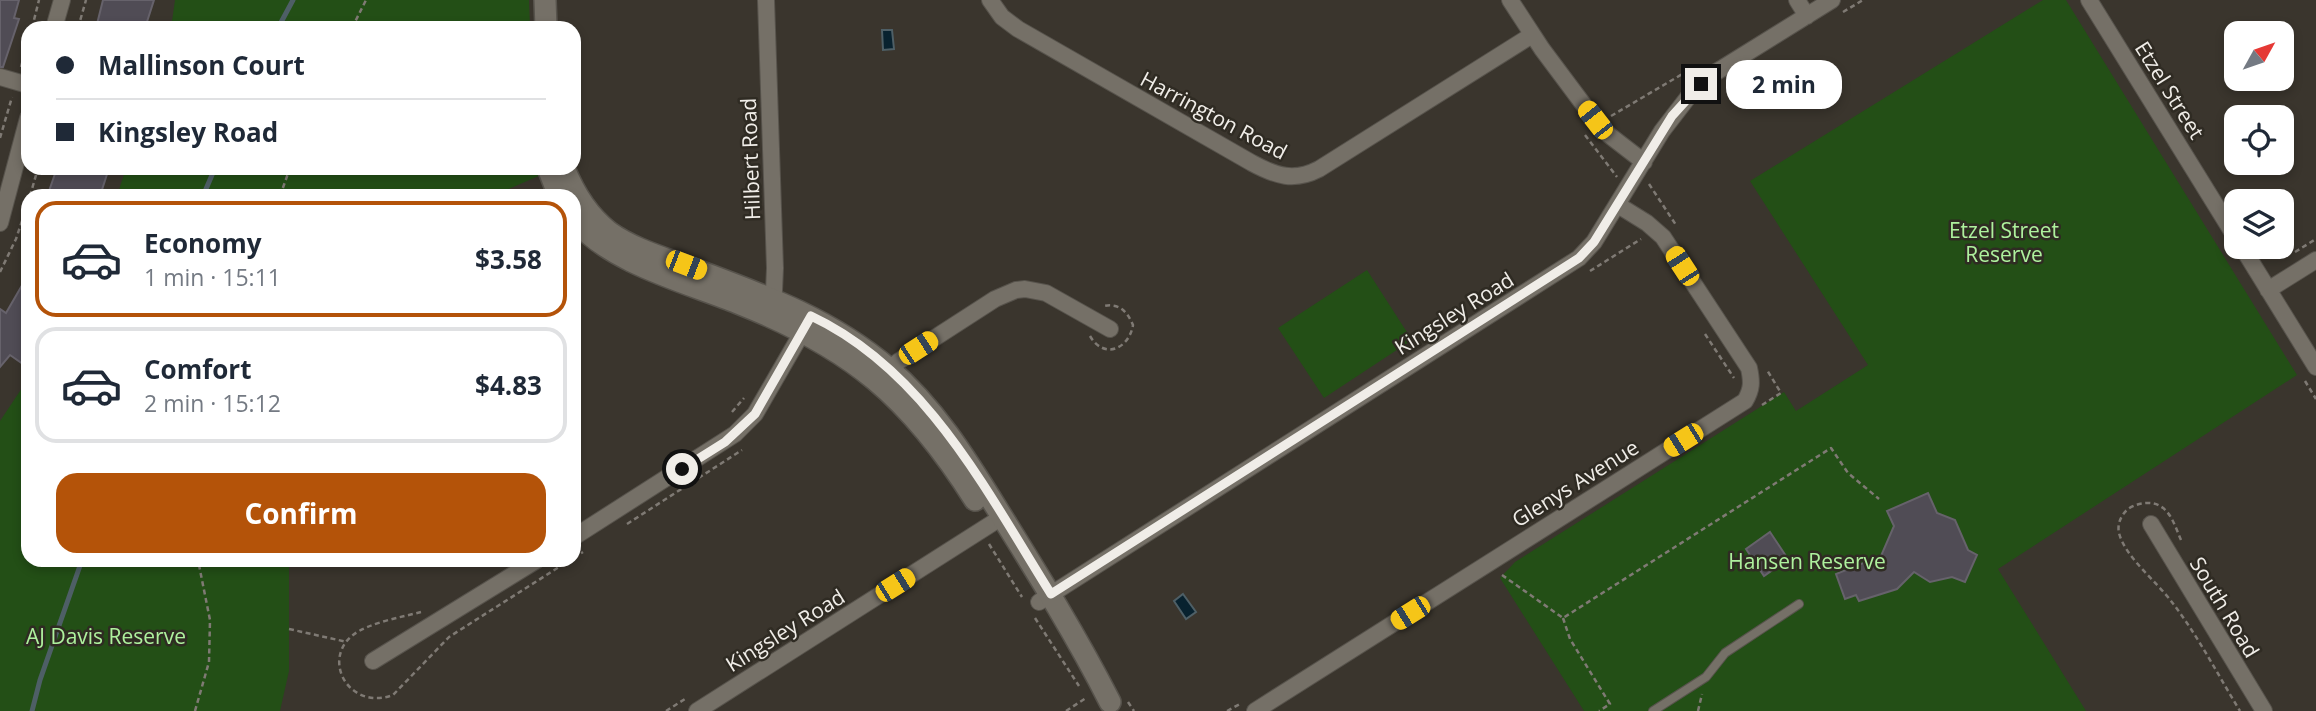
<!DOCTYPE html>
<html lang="en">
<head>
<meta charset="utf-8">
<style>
  :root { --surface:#fff; --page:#f6f6f7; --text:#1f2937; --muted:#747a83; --line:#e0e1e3; --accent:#b45309 }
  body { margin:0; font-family:"Open Sans",sans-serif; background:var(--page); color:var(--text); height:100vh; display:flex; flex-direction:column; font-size:26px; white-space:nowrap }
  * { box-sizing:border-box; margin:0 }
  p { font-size:23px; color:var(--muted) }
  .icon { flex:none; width:38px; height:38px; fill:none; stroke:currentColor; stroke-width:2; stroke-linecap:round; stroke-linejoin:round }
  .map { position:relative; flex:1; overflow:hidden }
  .side { position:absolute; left:21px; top:189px; width:560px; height:378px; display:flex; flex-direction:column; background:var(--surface); border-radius:21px; box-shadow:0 4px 10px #0003 }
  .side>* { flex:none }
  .top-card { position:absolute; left:21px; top:21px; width:560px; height:154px; border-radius:21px; box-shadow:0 4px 10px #0003; display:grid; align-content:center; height:154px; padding:0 35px; background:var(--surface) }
  .needle { width:46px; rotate:50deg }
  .fabs { position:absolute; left:2224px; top:21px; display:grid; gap:14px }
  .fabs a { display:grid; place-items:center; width:70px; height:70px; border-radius:14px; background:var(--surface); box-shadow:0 4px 10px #0003; font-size:35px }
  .end { position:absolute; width:32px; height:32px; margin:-16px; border:9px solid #f0ede8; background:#111; box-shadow:0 0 0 4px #111 }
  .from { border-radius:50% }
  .bubble { position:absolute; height:49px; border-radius:21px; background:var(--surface); box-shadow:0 4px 10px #0003; font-size:23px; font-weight:700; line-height:49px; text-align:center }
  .car { position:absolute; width:21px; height:42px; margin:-21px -10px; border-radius:9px; box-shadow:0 0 5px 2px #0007; background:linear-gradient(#f5c518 24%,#345 0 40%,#f5c518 0 76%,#345 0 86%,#f5c518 0) }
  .top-card b { display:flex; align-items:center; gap:24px; height:66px; font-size:26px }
  .top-card b+b { border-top:2px solid var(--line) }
  .top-card i { width:18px; height:18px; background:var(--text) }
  ul { padding:12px 0 0; list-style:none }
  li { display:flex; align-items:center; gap:21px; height:116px; margin:0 14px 10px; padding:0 21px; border:4px solid var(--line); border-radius:21px }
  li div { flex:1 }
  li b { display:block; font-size:26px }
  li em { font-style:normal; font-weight:700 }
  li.selected { border-color:var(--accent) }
  li>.icon { width:63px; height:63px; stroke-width:1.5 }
  .cta { display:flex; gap:14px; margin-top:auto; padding:14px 35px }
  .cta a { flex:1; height:80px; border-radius:21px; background:var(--accent); color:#fff; font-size:28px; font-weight:700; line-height:80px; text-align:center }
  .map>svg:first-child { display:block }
  .green { fill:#234f16 }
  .water { fill:#08222f; stroke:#4e5f66; stroke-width:2 }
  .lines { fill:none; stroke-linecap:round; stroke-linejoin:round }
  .stream { stroke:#4e5f66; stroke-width:5 }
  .building { fill:#504c55; stroke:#66626b; stroke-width:2 }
  .lane-casing { stroke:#57534c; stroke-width:10 }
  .street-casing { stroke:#57534c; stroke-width:18 }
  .secondary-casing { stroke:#57534c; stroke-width:24 }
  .path { stroke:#7f7a74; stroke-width:2.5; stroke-dasharray:5 3.5; stroke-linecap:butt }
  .lane { stroke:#757067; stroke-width:8 }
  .street { stroke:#757067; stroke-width:16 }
  .secondary { stroke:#757067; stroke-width:21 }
  .route { stroke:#f0ede8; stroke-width:9 }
  .labels { text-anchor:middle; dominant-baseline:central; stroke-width:5; stroke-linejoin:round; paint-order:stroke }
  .street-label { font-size:21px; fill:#f0ede8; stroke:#2f2b23 }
  .park-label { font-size:21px; fill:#aef19d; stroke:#2f2b23 }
</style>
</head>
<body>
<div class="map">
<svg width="2316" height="711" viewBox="0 0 2316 711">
  <rect width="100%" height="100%" fill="#3a352d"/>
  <!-- green -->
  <path class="green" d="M175,0H529L530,28H171Z
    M2043,0H2066L2297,375L1998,569L2086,711H1584L1500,578L1515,562L1784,392L1796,411L1868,365L1750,181Z
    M126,168H539L541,175L492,196H117Z
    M1367,270L1412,340L1324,398L1278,328Z
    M28,379V560H289V671L280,711H0V421Z"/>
  <!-- water -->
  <path class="water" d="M882,30H892L894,49L883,50Z
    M1183,594L1196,612L1186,619L1174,601Z"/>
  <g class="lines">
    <!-- stream -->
    <path class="stream" d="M278,28L293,0
      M203,196L215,168
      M32,711L40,680L82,560"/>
  </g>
  <!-- building -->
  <path class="building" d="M0,0H19L14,18L19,19L3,67H0Z
    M103,0H154L145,28H96Z
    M57,168H109L100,196H64L49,191Z
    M28,275V356L23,364L10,355L0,367V309L6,313Z
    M1928,493L1937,513L1955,520L1968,550L1977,555L1965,582L1952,577L1930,582L1914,572L1897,589L1859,601L1856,595L1845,599L1836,574L1881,556L1894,526L1887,511Z
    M1770,532L1788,559L1764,576L1746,549Z"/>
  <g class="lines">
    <defs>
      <path id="lane" d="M1653,711L1706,677L1725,653L1799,604"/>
      <path id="street" d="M766,0L775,268L774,291L769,309
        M990,0L1002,17L1018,29L1252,163C1276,176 1294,182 1319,169L1532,35
        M1510,0L1542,49L1595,120L1609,135L1644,162
        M1797,0L1807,16
        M2089,0L2236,238
        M54,28L62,0
        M0,77L28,85
        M0,223L28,118
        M2242,247L2316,367
        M2268,290L2316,260
        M882,375L899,361L995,299L1016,290L1025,289L1046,293L1110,329
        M2151,524L2264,711
        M574,537L735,434L755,414L807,324
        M1039,602L1579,258L1594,242L1662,131L1689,96L1713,74L1832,0
        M373,661L537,560
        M697,711L1002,517
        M1255,711L1745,401C1752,389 1752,382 1749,368L1663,237L1647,223L1618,205"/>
      <path id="secondary" d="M545,0L546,28
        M548,168L559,196
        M564,168C574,193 587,215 609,232C634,250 668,259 696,270C766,296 830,319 888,368C936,409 968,462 1001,515C1039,576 1077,637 1110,702
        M574,219C610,263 686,282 738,303C852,348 910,397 975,500"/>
    </defs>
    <!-- lane casing -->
    <use href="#lane" class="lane-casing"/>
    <!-- street casing -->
    <use href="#street" class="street-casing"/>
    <!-- secondary casing -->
    <use href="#secondary" class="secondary-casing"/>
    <!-- path -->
    <path class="path" d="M1843,12L1863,0
      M32,28L39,0
      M78,28L86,0
      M352,28L366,0
      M21,67L28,41
      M1611,116L1696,66
      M1585,135L1617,177
      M0,138L12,97
      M1649,184L1676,225
      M30,196L38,168
      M280,196L290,168
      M2295,252L2316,239
      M1590,271L1641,239
      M0,272L16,239L28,203
      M1705,334L1734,378
      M1090,336C1104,360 1129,349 1133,325C1127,311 1119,303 1104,306
      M2305,381L2316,399
      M1762,405L1781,393L1767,370
      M732,412L744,398
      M627,524L742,450
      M2181,540C2174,524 2169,503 2148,503C2141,503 2134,505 2128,509C2121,515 2117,524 2119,533C2125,557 2157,582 2171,601C2197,634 2218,675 2240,711
      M989,544L1022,597
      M574,558L583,552
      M1502,575L1563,618L1831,448L1848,473L1879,499
      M421,612C402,617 368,623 353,635C321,660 349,711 393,695L449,637L570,560
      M1035,618L1079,686
      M1563,618L1570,639L1610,704L1599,711
      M289,629L347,642
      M1128,702L1134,711
      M195,711L209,662L210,620L198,560
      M666,711L685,699
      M1066,711L1086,698
      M1227,711L1240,704
      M1698,711L1702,694"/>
    <!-- lane -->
    <use href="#lane" class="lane"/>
    <!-- street -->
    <use href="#street" class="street"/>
    <!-- secondary -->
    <use href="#secondary" class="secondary"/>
  </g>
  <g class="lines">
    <!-- route -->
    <path class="route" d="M682,469L725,442L755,414L811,316C926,370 987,492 1051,594L1579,258L1594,242L1672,116L1701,84"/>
  </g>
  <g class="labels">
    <!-- street labels -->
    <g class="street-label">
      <text transform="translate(2170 90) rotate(58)">Etzel Street</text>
      <text transform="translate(1214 115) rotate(28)">Harrington Road</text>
      <text transform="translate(750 159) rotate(-92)">Hilbert Road</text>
      <text transform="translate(1454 313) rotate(-32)">Kingsley Road</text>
      <text transform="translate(1575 483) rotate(-32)">Glenys Avenue</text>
      <text transform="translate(2225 607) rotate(59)">South Road</text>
      <text transform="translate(785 630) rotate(-32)">Kingsley Road</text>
    </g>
    <!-- park labels -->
    <g class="park-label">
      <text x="2004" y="230">Etzel Street<tspan x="2004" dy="24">Reserve</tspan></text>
      <text x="1807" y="561">Hansen Reserve</text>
      <text x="106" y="636">AJ Davis Reserve</text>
    </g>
  </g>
</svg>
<div class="fabs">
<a><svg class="needle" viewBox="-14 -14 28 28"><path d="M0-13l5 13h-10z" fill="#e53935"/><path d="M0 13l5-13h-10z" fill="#747a83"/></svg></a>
<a><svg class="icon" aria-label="locate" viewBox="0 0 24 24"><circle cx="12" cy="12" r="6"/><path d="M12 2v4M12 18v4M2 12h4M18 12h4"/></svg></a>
<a><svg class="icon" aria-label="layers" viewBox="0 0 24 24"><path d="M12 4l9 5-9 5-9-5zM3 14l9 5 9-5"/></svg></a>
</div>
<i class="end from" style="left:682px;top:469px"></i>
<i class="end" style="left:1701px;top:84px"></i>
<div class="bubble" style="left:1726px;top:60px;width:116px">2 min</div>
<i class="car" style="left:1595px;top:120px;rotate:322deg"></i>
<i class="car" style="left:686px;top:265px;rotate:111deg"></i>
<i class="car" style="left:1682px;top:266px;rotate:327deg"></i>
<i class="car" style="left:918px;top:348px;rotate:57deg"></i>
<i class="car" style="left:1683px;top:440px;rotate:238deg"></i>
<i class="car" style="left:895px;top:585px;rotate:58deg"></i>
<i class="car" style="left:1410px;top:613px;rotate:238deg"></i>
<div class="top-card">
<b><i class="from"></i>Mallinson Court</b>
<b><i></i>Kingsley Road</b>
</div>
<section class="side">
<ul>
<li class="selected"><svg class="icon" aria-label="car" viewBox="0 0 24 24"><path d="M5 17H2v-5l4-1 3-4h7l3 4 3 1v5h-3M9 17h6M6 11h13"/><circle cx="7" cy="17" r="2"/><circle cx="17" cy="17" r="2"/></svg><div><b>Economy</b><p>1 min · 15:11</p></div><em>$3.58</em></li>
<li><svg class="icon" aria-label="car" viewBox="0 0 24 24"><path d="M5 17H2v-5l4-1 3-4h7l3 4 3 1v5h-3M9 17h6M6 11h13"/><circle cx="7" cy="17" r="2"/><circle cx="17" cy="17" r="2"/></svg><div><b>Comfort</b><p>2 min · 15:12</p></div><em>$4.83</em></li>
</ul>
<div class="cta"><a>Confirm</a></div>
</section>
</div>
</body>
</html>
